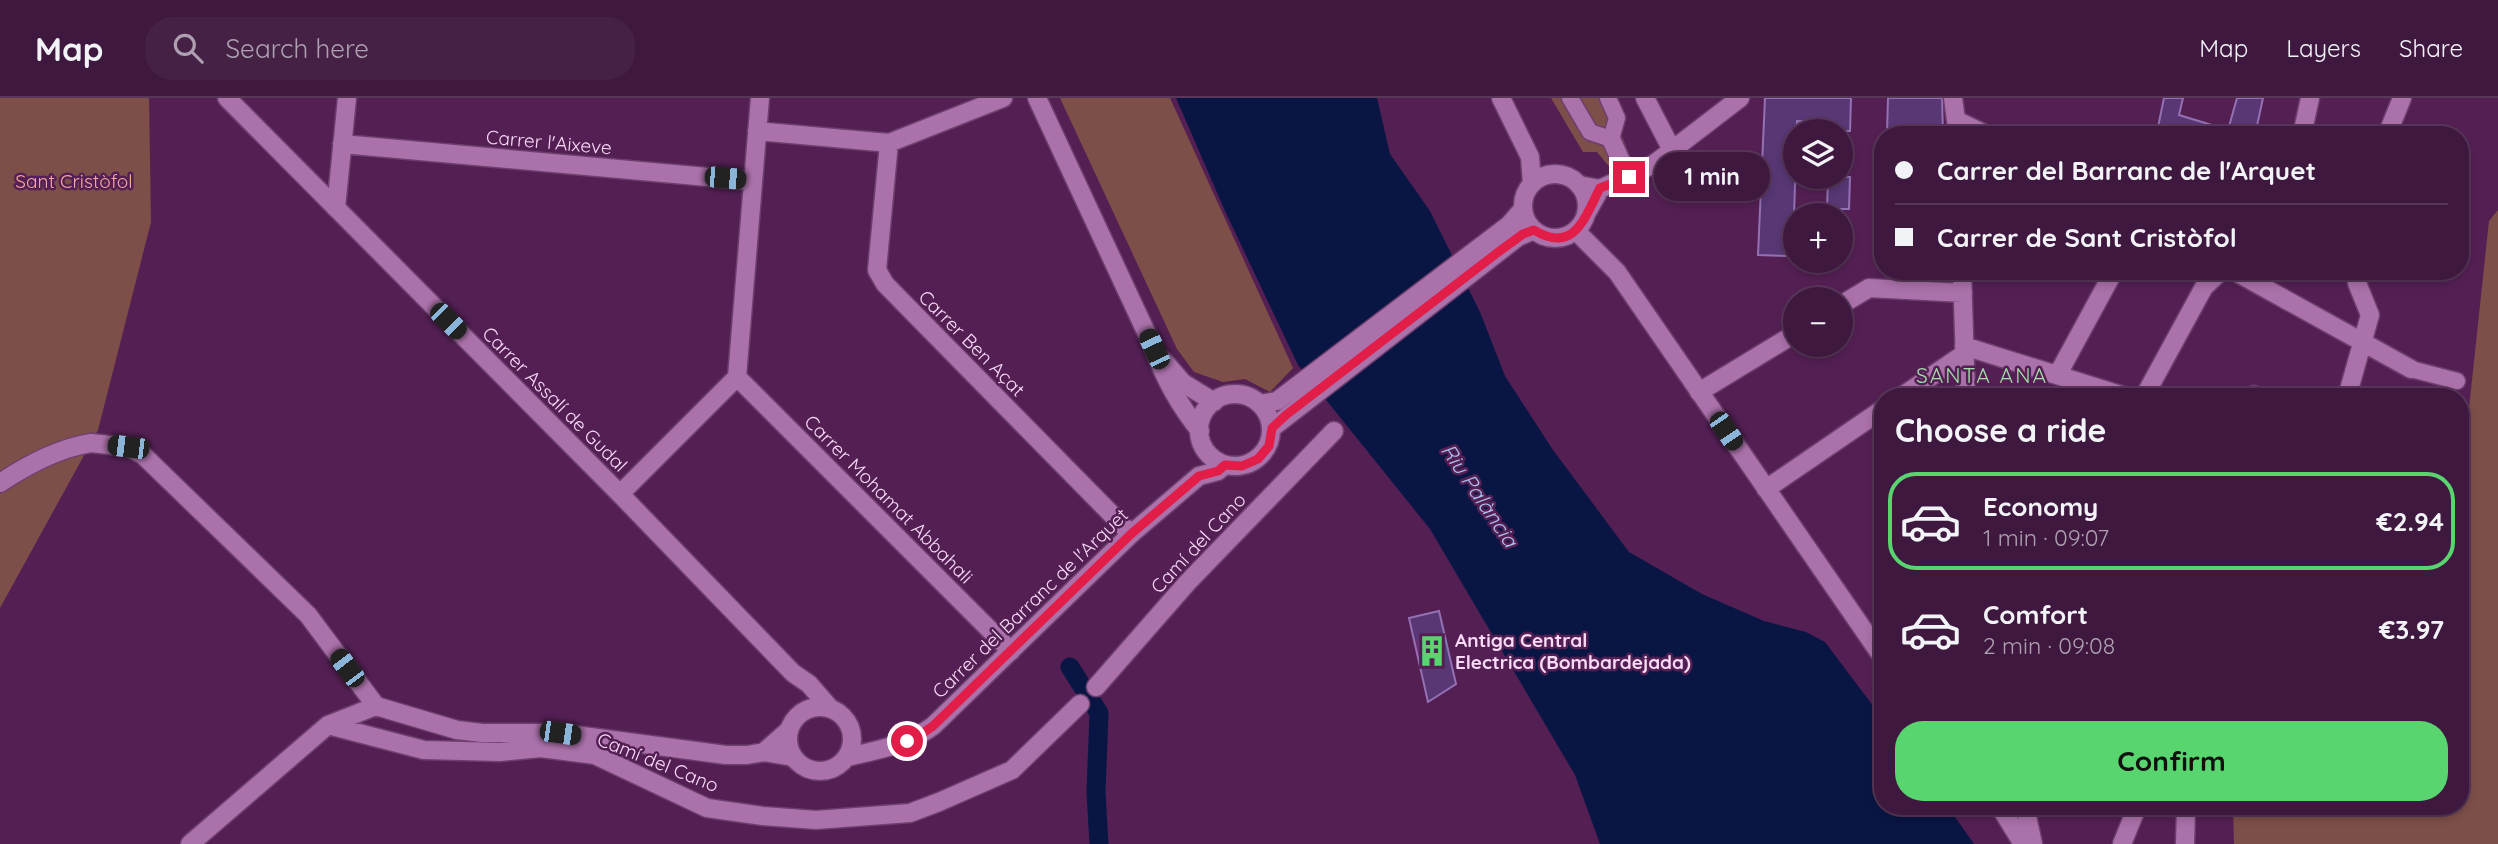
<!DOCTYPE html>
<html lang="en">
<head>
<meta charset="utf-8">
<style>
  :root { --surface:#3f183f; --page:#462146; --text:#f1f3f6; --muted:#ada0b0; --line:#583759; --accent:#58d56f }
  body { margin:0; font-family:Quicksand,sans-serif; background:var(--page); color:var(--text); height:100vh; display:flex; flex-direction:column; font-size:26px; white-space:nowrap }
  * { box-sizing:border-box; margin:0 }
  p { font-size:23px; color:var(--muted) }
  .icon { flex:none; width:38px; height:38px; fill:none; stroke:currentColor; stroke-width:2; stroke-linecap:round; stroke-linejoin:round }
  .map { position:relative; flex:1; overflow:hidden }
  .sheet { position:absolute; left:1874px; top:290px; width:595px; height:427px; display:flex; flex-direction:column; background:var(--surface); border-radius:28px; box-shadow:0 4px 10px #0003,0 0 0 2px var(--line) }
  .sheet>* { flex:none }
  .banner { position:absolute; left:1874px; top:28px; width:595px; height:154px; border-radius:28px; box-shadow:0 4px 10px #0003,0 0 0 2px var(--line); display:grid; align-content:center; height:154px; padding:0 21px; background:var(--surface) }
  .controls { position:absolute; left:1783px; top:21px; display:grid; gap:14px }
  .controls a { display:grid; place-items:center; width:70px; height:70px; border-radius:50%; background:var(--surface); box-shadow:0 4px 10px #0003,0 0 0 2px var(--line); font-size:35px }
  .end { position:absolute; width:32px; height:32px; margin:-16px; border:9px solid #e11d48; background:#fff; box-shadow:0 0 0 4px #fff }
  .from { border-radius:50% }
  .bubble { position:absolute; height:49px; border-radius:24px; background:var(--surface); box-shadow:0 4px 10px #0003,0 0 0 2px var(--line); font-size:23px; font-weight:800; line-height:49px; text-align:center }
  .car { position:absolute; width:21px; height:42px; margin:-21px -10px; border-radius:9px; box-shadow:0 0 5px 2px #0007; background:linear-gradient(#222 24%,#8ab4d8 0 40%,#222 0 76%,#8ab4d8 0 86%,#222 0) }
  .banner b { display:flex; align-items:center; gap:24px; height:66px; font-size:26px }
  .banner b+b { border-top:2px solid var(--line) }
  .banner i { width:18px; height:18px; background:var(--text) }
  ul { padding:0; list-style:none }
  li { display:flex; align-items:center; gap:21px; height:98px; margin:0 14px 10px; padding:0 7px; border:4px solid transparent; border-radius:28px }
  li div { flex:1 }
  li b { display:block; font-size:26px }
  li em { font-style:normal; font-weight:800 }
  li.active { border-color:var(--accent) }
  li>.icon { width:63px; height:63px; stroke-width:1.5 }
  h2 { padding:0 21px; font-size:32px; line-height:84px }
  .primary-button { display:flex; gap:14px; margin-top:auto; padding:14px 21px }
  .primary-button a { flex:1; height:80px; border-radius:28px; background:var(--accent); color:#111; font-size:28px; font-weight:800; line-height:80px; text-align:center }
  header { display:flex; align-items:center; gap:42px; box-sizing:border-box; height:98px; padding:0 35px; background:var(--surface); border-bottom:2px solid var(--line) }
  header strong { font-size:33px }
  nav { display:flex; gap:38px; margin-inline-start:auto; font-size:24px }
  .search { width:490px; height:63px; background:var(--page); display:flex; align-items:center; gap:18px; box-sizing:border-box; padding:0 24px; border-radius:28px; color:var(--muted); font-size:26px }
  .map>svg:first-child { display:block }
  .green { fill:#7e4f49 }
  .water { fill:#091644 }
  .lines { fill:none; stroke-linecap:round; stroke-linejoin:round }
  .canal { stroke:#091644; stroke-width:19 }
  .building { fill:#583774; stroke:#9471b4; stroke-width:2 }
  .pedestrian-casing { stroke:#6d3f6e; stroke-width:19 }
  .minor-casing { stroke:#6d3f6e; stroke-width:21 }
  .tertiary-casing { stroke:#6d3f6e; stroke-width:21 }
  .secondary-casing { stroke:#6d3f6e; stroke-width:21 }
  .pedestrian { stroke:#ab71aa; stroke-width:16 }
  .minor { stroke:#ab71aa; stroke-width:18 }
  .tertiary { stroke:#ab71aa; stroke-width:18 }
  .secondary { stroke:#ab71aa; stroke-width:18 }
  .route { stroke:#e11d48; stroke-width:9 }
  .labels { text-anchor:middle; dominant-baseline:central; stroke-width:5; stroke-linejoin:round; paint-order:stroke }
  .street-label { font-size:19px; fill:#f9daf8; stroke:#542054 }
  .park-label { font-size:19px; fill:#f6a89e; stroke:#542054 }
  .poi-label { font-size:19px; font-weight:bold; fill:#f9daf8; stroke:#542054; text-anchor:start }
  .neighbourhood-label { font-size:21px; letter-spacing:2px; fill:#a2e0a8; stroke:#542054 }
  .water-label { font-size:21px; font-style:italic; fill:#adc1f1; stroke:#542054 }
</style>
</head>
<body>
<header>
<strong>Map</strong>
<div class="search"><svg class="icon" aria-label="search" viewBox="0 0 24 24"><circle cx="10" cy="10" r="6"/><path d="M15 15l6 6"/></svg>Search here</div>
<nav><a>Map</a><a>Layers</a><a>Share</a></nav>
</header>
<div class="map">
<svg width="2498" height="746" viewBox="0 0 2498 746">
  <rect width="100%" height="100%" fill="#542054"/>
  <!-- green -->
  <path class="green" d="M0,0H149L151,124L98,332L0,510Z
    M1060,0H1170L1293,270L1270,294L1245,281L1223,284L1194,274L1177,251Z
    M1551,0H1606L1630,58L1612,72L1597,54H1583Z
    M2498,112V746H2234L2233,709H2460L2461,337L2467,329L2489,123Z"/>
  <!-- water -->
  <path class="water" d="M1176,0H1377L1390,56L1430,113L1480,214L1505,278L1553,352L1629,454L1702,496L1764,523L1806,534L1825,544L1883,621V709H1948L1974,746H1600L1575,677L1430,431L1298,267L1225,113Z"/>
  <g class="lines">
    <!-- canal -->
    <path class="canal" d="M1070,569L1099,615L1096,694L1099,746"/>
  </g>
  <!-- building -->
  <path class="building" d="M1765,0H1851L1850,33H1829V24L1797,23L1794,118H1796V148H1790L1789,158L1758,157Z
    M1888,0H1942L1943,37L1887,36Z
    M2164,0H2183L2179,17L2228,32L2237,0H2263L2255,37H2161L2162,32L2158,29Z
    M1828,79H1850L1849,111H1827Z
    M1439,513L1456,586L1428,604L1409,520Z"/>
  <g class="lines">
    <defs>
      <path id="pedestrian" d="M1570,0L1590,34L1611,41L1617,20L1608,0
        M2411,271L2457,283
        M2253,299L2254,296"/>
      <path id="minor" d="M1645,0L1672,52
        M1953,0L1958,37
        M1958,23L1987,37
        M757,33L889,45L1003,0
        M2302,37L2310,0
        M2387,37L2402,0
        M1611,41L1628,79
        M889,45L877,172L885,186L1131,436
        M342,46L752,83
        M1579,87L1600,91L1654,66L1740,0
        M336,110L347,0
        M1586,116L1600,91
        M1962,173L1966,299
        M2234,173L2411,271
        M1841,207L1869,190L1963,195
        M1964,248L2127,299
        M2058,276L2114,173
        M737,279L1011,553
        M1699,294L1796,235
        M1901,299L1964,256
        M2144,299L2204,189L2221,173
        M2347,299L2370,217L2357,185L2358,173
        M0,385C27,367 59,350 91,345
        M1766,391L1883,311
        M620,396L737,279L760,0
        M1096,589L1187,485L1334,333
        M328,627L424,652L500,654L541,650L595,657L707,710L763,718L816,722L910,715L939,704L1012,672L1080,606
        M764,654L789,632
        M190,746L328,627L376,608L457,632L482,635H560L726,657H747L764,654L793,659
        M2122,746L2137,709
        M2185,746L2186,709"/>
      <path id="tertiary" d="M227,0L620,396L793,575L809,586L829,609
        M1037,0L1154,251C1165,282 1179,307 1200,333
        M1501,0L1530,59L1532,86
        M1523 108a32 32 0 1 1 64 0a32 32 0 1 1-64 0Z
        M1576,133L1617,174L1883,560
        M1163,262L1183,285L1214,304
        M1199 332a36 36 0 1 1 72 0a36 36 0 1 1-72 0Z
        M1260,306L1277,303L1509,127L1523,111
        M1272,330L1518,139L1534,132
        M91,345L128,349L143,357L308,517L376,608
        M788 641a32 32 0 1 1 64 0a32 32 0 1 1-64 0Z
        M847,659C878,652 907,647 933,628L1131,436L1199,378L1218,373L1225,367"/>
      <path id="secondary" d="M2000,709L2023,746
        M2025,709L2033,746"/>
    </defs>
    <!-- pedestrian casing -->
    <use href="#pedestrian" class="pedestrian-casing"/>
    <!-- minor casing -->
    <use href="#minor" class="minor-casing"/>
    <!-- tertiary casing -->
    <use href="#tertiary" class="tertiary-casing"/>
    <!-- secondary casing -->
    <use href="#secondary" class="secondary-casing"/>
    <!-- pedestrian -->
    <use href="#pedestrian" class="pedestrian"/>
    <!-- minor -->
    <use href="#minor" class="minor"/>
    <!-- tertiary -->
    <use href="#tertiary" class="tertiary"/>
    <!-- secondary -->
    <use href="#secondary" class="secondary"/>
  </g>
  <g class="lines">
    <!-- route -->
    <path class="route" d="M907,643L917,639L933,628L1131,436L1199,378L1218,373L1225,367L1242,368L1258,361L1269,348L1272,330L1286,317L1497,155L1523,136L1534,132C1574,157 1585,119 1600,90L1629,79"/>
  </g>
  <!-- icons -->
  <defs>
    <symbol id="building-bare" viewBox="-9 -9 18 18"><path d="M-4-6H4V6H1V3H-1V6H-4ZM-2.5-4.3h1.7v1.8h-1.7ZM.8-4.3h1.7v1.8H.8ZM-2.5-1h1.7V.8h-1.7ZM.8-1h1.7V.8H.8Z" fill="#58d56f" stroke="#542054" stroke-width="2.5" paint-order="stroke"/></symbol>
  </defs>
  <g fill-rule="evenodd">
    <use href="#building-bare" x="1410" y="531" width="44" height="44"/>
  </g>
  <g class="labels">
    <!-- street labels -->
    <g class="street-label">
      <text transform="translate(549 44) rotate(5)">Carrer l'Aixeve</text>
      <text transform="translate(972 245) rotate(45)">Carrer Ben Açat</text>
      <text transform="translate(555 301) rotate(45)">Carrer Assalí de Gudal</text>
      <text transform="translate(889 401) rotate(45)">Carrer Mohamat Abbahali</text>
      <text transform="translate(1198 445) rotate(-47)">Camí del Cano</text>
      <text transform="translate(1030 505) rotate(-44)">Carrer del Barranc de l'Arquet</text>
      <text transform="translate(658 664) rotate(22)">Camí del Cano</text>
    </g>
    <!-- park labels -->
    <g class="park-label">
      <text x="74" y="83">Sant Cristòfol</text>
    </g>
    <!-- poi labels -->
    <g class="poi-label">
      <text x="1455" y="542">Antiga Central<tspan x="1455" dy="22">Electrica (Bombardejada)</tspan></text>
    </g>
    <!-- neighbourhood labels -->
    <g class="neighbourhood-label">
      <text x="1982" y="277">SANTA ANA</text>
    </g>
    <!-- water labels -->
    <g class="water-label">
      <text transform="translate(1480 397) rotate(56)">Riu Palància</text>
    </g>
  </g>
</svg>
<div class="controls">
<a><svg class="icon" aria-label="layers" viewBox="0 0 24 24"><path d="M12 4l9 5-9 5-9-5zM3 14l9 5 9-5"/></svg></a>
<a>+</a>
<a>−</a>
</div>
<i class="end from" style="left:907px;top:643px"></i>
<i class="end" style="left:1629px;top:79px"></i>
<div class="bubble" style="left:1654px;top:54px;width:116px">1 min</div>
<i class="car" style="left:725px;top:80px;rotate:95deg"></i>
<i class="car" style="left:448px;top:223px;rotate:135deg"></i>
<i class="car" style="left:1154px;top:251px;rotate:335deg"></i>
<i class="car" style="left:1726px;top:333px;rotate:146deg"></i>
<i class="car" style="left:128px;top:349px;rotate:277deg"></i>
<i class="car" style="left:347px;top:570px;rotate:323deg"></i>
<i class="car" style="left:560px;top:635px;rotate:98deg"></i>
<div class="banner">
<b><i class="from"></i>Carrer del Barranc de l'Arquet</b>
<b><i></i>Carrer de Sant Cristòfol</b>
</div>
<section class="sheet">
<h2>Choose a ride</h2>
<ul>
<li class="active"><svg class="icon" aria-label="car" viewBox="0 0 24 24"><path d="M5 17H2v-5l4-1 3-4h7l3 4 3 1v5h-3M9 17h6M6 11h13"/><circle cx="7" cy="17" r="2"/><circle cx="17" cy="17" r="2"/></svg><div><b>Economy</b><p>1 min · 09:07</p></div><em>€2.94</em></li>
<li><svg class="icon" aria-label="car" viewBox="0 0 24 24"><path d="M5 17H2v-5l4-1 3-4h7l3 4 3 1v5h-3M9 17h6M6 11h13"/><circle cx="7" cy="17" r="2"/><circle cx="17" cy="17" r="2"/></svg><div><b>Comfort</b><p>2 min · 09:08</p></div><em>€3.97</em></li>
</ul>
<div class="primary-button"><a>Confirm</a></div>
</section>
</div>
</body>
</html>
